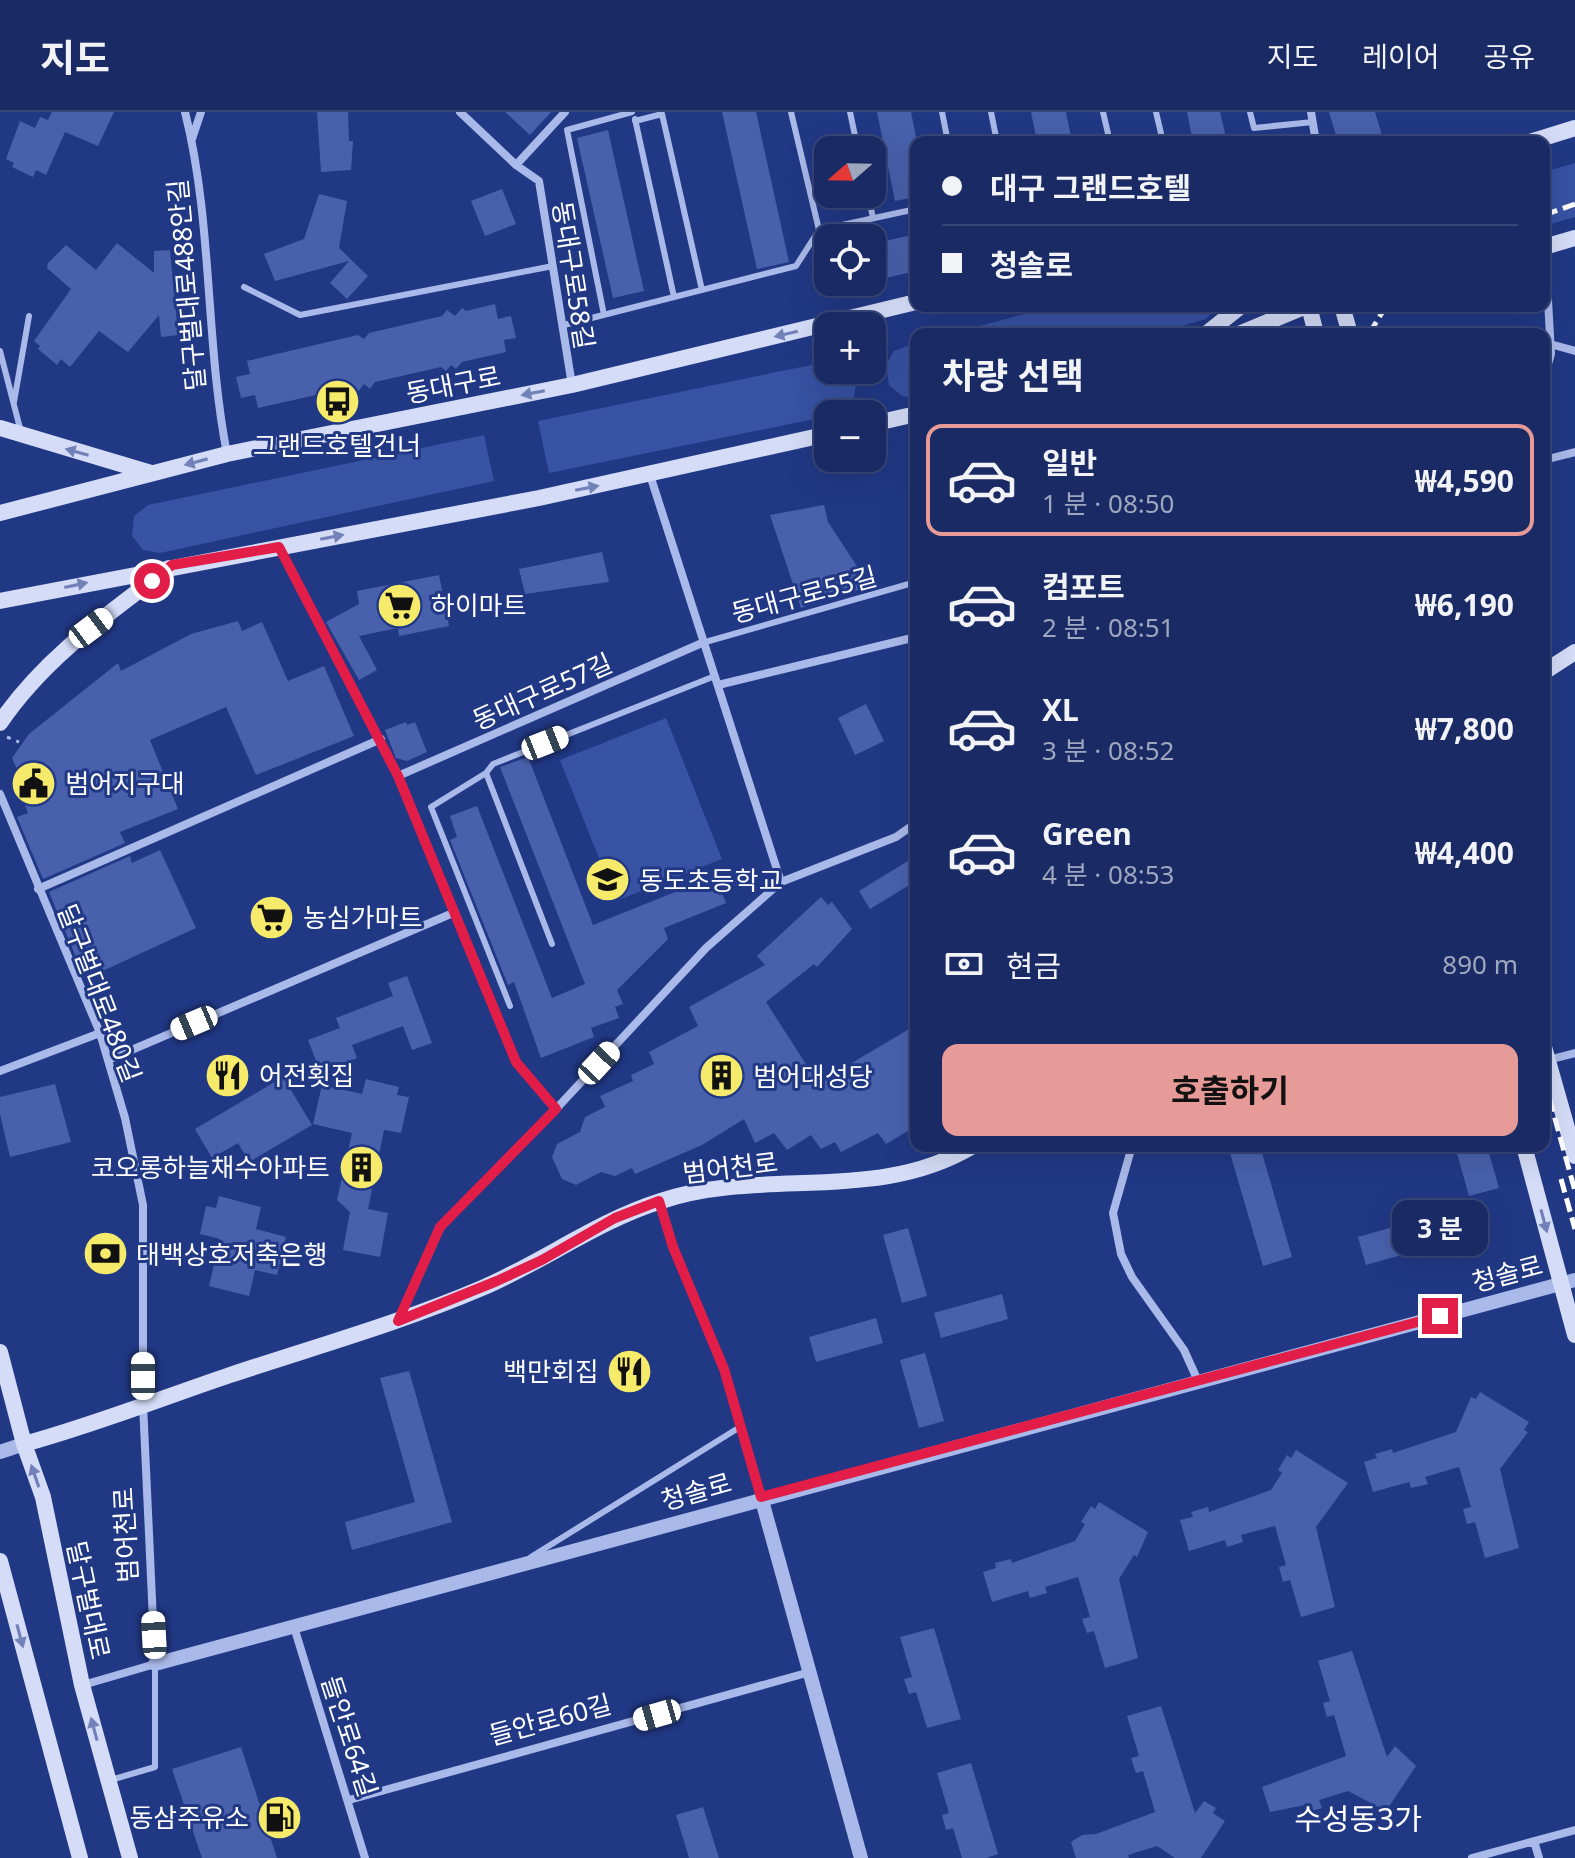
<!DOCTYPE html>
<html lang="ko">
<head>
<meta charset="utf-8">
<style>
  :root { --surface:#192a64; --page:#26366d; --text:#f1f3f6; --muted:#9fa7bf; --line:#374678; --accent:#e69b98 }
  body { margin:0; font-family:"Noto Sans","Noto Sans KR",sans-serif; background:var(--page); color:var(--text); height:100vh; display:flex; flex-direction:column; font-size:30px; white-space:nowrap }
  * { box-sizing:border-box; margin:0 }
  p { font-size:26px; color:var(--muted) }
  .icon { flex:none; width:44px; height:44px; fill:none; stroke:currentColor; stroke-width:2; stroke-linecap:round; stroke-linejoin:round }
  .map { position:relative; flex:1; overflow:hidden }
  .panel { position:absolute; left:910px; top:216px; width:640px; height:824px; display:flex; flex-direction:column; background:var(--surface); border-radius:16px; box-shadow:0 8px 32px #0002,0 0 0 2px var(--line) }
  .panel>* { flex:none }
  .guide { position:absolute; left:910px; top:24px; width:640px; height:176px; border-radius:16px; box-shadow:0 8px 32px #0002,0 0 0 2px var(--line); display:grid; align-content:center; height:176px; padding:0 32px; background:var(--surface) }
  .needle { width:52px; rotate:250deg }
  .fabs { position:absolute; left:814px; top:24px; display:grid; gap:16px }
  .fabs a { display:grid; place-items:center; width:72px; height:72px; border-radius:16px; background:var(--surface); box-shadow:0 8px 32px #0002,0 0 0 2px var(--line); font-size:40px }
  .end { position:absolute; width:36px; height:36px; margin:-18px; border:10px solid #e11d48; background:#fff; box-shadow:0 0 0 4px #fff }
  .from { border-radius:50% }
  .bubble { position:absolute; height:56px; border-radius:16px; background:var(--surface); box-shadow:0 8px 32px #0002,0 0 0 2px var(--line); font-size:26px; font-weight:700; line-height:56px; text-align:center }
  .car { position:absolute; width:24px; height:48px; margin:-24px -12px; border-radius:10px; box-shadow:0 0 6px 2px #0007; background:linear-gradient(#fff 24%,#345 0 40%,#fff 0 76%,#345 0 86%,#fff 0) }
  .guide b { display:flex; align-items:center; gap:28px; height:76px; font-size:30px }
  .guide b+b { border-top:2px solid var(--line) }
  .guide i { width:20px; height:20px; background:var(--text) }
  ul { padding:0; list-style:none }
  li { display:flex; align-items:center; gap:24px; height:112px; margin:0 16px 12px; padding:0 16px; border:4px solid transparent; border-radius:16px }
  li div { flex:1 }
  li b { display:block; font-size:30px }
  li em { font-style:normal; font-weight:700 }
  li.active { border-color:var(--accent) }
  li>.icon { width:72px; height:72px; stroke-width:1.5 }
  h2 { padding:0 32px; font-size:36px; line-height:96px }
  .pay { display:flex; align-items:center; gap:20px; height:88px; padding:0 32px; font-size:30px }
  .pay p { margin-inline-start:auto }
  .button { display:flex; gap:16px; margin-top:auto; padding:16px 32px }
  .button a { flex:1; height:92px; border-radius:16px; background:var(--accent); color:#111; font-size:32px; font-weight:700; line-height:92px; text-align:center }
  header { display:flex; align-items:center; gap:48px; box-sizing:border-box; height:112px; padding:0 40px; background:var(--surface); border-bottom:2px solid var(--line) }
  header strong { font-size:38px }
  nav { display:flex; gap:44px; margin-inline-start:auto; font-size:28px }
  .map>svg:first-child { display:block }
  .green { fill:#3852a4 }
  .building { fill:#4961ad }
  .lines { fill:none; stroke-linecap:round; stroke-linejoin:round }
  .path { stroke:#a9b9e9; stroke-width:3; stroke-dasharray:4 6; stroke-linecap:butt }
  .service { stroke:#a9b9e9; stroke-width:6 }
  .minor { stroke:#a9b9e9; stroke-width:8 }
  .tertiary { stroke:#a9b9e9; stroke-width:14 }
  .secondary { stroke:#d4dcf7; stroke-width:16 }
  .rail { stroke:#fff; stroke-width:5; stroke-dasharray:14 6; stroke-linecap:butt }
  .oneway { fill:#7282b8 }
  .route { stroke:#e11d48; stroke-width:10 }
  .labels { text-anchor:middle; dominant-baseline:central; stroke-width:6; stroke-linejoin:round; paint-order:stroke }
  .street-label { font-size:26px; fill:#fff; stroke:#213885 }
  .poi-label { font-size:26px; fill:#fff; stroke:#213885; text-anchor:start }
  .quarter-label { font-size:30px; fill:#fff; stroke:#213885 }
</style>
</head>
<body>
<header>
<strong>지도</strong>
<nav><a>지도</a><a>레이어</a><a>공유</a></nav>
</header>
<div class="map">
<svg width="1575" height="1746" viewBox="0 0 1575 1746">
  <rect width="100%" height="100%" fill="#213885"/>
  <!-- green -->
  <path class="green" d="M1575,51V105L1544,114V60Z
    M1055,194H1218L1206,207L1156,222H949Z
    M916,231V286L902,284L889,273L886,253L894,239Z
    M826,250L828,258H849L856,272L853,290L839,302L549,361L538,309Z
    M484,323L494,369L160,441L143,438L132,424L134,404L148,393Z
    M666,606L722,747L616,789L560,648Z"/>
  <!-- building -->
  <path class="building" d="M52,0H114L98,34L65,20L46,63L36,58L33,65L12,55L14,51L6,47L20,9L35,16L40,5L48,8Z
    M317,0H348L349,29H353L351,58L321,60Z
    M505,0H551L530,23Z
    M722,0H756L789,150L757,157Z
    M877,0H911L917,30L916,85L895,89Z
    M1031,0H1066L1072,30H1037Z
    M1187,0H1220L1227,30H1193Z
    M1329,0H1375L1384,30H1338Z
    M608,18L644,179L613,186L577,26Z
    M502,77L516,112L485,124L471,89Z
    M319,82L347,89L339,136L368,164L347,187L330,171L349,149L275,169L264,142L304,127Z
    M916,122V159L872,169V132Z
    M117,131L154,161V139L170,138L178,223L161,225L159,203L128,240L99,219L70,255L61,247L57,253L38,237L40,234L34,229L71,177L47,156L48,151L66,133L96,158Z
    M495,192L498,207L511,204L516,226L504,228L506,240L462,250L456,257L451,253L446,259L441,255L375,270L370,277L364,272L358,280L352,275L258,296L255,283L241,286L236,265L250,262L247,249L358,223L364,227L369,221L442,204L447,198L455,204L462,196L466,199Z
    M824,393L828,410L870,474L801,496L770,403Z
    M602,440L609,470L525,482L519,457Z
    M439,463L449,514L399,524L398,516L359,524L377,558L359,568L326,510L359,492L357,479Z
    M238,509L242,519L262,510L288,569L324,554L354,624L256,663L226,595L150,628L178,697L120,720L125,731L43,767L17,705L28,701L13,662L18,660L12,646L29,622L118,551L121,559L191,522Z
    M866,592L884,629L855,643L838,606Z
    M406,610L407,613L415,610L427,640L407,649L396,646L385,618Z
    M528,645L593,813L715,764L726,791L664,816L668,827L617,878L623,892L615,895L619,906L591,916L594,925L541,946L514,870L508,873L450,728L457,725L450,704L477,694L552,886L585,872L500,655Z
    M160,738L196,816L85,867L49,780L130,744L132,751Z
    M916,744V769L870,797L859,779Z
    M821,785L828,793L832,790L852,817L817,855L814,852L766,890L818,971L916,913V1014L886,1032L878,1021L841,1040L835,1030L821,1037L811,1023L787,1038L774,1021L755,1031L744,1007L702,1033L635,1062L632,1056L615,1064L601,1060L576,1073L562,1067L552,1045L557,1032L580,1020L585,1005L605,995L600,984L633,969L631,963L654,952L649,940L698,914L689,895L765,853L757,844Z
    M407,864L432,931L412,938L403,914L352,933L357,946L320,959L308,928L340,916L336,906L393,884L388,871Z
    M283,965L312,1013L249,1050L238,1031L212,1046L195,1017Z
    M366,967L399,975L397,983L409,985L401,1021L384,1018L368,1097L388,1101L380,1145L343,1138L350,1100L337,1088L352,1021L313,1012L322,973L362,982Z
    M55,972L71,1030L10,1045L0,1002V985Z
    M1228,1034H1260L1292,1145L1263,1154Z
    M1455,1034H1487L1499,1076L1469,1084Z
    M219,1084L261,1095L256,1117L286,1125L277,1163L255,1158L249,1184L209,1174L220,1127L200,1122L206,1094L216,1096Z
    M1453,1098L1461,1126L1366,1153L1358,1125Z
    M908,1116L927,1184L902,1191L883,1123Z
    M1002,1182L1008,1207L941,1226L934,1201Z
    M876,1206L883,1231L816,1250L809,1225Z
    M925,1241L944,1309L919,1316L900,1248Z
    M409,1259L452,1410L352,1438L345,1410L415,1390L380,1266Z
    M1480,1280L1529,1310L1524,1318L1528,1320L1500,1357L1519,1436L1485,1446L1475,1410L1467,1412L1463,1397L1471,1395L1459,1355L1425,1365L1428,1372L1411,1376L1409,1370L1373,1380L1364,1350L1377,1346L1375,1342L1392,1337L1393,1341L1456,1320L1471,1285L1476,1287Z
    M1296,1338L1348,1371L1316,1415L1335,1495L1301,1505L1290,1468L1283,1470L1279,1455L1286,1453L1275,1414L1241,1423L1243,1430L1227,1435L1225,1428L1189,1439L1180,1408L1193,1405L1191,1400L1208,1395L1209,1400L1271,1378L1282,1361L1278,1358L1287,1343L1291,1346Z
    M1099,1390L1148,1420L1137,1445L1134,1443L1119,1467L1138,1546L1105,1556L1094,1519L1087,1521L1082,1507L1090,1505L1078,1465L1045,1475L1047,1481L1030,1486L1028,1479L992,1490L983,1460L996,1456L995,1451L1011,1447L1012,1451L1075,1429L1085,1412L1081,1410L1091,1394L1095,1397Z
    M934,1516L961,1607L927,1616L916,1580L909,1582L904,1567L912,1565L900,1525Z
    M1352,1539L1387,1645L1395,1634L1416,1654L1386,1699L1348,1679L1319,1688L1322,1696L1308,1700L1305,1693L1270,1700L1262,1675L1346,1644L1334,1603L1327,1605L1323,1591L1330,1589L1318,1549Z
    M1161,1594L1195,1701L1204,1689L1216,1696L1213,1701L1225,1709L1201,1746H1175L1157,1734L1128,1743L1129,1746H1076L1071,1730L1082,1723L1096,1722L1155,1700L1143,1659L1136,1661L1131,1646L1139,1644L1127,1604Z
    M241,1635L277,1746H202L172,1657Z
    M971,1651L998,1742L986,1746H962L953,1716L946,1718L942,1703L949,1701L937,1661Z
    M703,1695L719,1746H689L676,1703Z"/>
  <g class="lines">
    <!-- path -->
    <path class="path" d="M7,625L19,630"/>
    <!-- service -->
    <path class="service" d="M791,0L819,118
      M850,0L858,38
      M942,0L948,30
      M991,0L997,30
      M1103,0L1110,30
      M1156,0L1163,30
      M1250,0L1254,16L1313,10
      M635,7L674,185
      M635,9L662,2L702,178
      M868,82L873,106
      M244,175L300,203L553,154
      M604,203L567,18L632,0
      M564,213L796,154L819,118L916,97
      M0,239L21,320
      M14,290L29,204
      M702,531L916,470
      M486,661L552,832
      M510,894L431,695L486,661L493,652L715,564
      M531,1445L740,1315
      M111,1668L155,1655V1552"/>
    <!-- minor -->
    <path class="minor" d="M185,0C213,111 205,229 227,342
      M460,0L516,53L539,69L572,273
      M1311,0L1316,30
      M192,27L201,0
      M516,53L565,0
      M1550,232L1575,239
      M1544,265L1551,242L1545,134
      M1544,348L1575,340
      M279,435L398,664L516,950L556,997
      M718,573L916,525
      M398,664L702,531
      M0,682L100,921L125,1006L143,1093V1292L155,1552L83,1573
      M781,770L896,725L916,711
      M38,777L381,627
      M108,948L453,801
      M1548,948L1575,941
      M0,959L100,921
      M1132,1034L1113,1101L1121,1142L1132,1165L1184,1238L1198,1269
      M660,1090L673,1135L724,1257L761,1385
      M398,1208L440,1115L556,997L706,836L781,770L650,363
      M294,1515L365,1746
      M349,1688L810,1560
      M1534,1729L1539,1746
      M1472,1746L1575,1718"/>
    <!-- tertiary -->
    <path class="tertiary" d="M0,1340L24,1332
      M761,1385L861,1746
      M155,1552L1575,1168"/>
    <!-- secondary -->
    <path class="secondary" d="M1530,30L1575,16
      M1544,135L1575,126
      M1309,194L1316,222
      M1342,194L1350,222
      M1206,222L1241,194
      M1239,222L1306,194
      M872,312L916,302
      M0,316L151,361
      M0,401L227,342L572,273L916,190
      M0,489L539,386L828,322
      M1544,560L1575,540
      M0,611C44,546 107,503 169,456
      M1544,935L1575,1044
      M1524,1034L1575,1223
      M0,1240L24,1332L43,1385L82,1573L130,1746
      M24,1332C94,1313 162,1286 230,1263C314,1235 400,1211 482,1176C543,1150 597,1109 661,1089C763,1055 877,1092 973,1034
      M0,1449L80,1746"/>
    <!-- rail -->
    <path class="rail" d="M1544,103L1575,92
      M1369,222L1386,194
      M1544,967L1575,1079
      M1561,1067L1575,1117"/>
  </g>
  <!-- one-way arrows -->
  <defs><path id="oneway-solid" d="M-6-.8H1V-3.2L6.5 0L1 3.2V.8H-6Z" transform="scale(2)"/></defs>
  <g class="oneway">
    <use href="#oneway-solid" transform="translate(786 222) rotate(167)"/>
    <use href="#oneway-solid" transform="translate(533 281) rotate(169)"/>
    <use href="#oneway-solid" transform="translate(77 340) rotate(-164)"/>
    <use href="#oneway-solid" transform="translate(196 350) rotate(165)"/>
    <use href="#oneway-solid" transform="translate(587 376) rotate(-11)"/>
    <use href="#oneway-solid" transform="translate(332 425) rotate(-11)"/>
    <use href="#oneway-solid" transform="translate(76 473) rotate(-12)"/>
    <use href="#oneway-solid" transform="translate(1544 1109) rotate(75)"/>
    <use href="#oneway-solid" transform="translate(35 1364) rotate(-109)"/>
    <use href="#oneway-solid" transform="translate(20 1524) rotate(75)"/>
    <use href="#oneway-solid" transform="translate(94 1617) rotate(-105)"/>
  </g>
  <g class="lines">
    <!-- route -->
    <path class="route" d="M152,469L172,453L279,435L398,664L516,950L556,997L440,1115L398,1209L497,1169L542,1148L615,1106L659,1089L673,1135L724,1257L761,1385L1440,1204"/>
  </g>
  <!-- icons -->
  <defs>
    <symbol id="bus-disc" viewBox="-11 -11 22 22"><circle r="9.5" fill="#f6ea6a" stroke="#213885"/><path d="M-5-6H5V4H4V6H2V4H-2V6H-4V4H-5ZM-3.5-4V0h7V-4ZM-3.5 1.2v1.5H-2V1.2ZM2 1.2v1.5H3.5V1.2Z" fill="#111"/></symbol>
    <symbol id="supermarket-disc" viewBox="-11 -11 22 22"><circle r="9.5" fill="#f6ea6a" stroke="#213885"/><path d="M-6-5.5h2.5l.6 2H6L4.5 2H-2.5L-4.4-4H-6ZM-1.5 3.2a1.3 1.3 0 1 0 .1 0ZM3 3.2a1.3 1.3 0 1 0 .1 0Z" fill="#111"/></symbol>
    <symbol id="civic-disc" viewBox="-11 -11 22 22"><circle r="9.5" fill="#f6ea6a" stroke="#213885"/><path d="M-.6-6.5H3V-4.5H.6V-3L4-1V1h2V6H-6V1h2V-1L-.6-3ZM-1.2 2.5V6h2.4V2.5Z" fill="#111"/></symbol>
    <symbol id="school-disc" viewBox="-11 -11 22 22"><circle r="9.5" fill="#f6ea6a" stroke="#213885"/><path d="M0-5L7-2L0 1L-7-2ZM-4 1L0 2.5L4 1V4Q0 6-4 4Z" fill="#111"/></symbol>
    <symbol id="restaurant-disc" viewBox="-11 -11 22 22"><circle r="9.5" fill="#f6ea6a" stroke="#213885"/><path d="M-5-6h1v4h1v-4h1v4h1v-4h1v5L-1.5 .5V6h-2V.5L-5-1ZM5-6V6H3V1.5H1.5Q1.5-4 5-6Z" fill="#111"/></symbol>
    <symbol id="building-disc" viewBox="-11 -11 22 22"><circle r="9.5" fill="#f6ea6a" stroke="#213885"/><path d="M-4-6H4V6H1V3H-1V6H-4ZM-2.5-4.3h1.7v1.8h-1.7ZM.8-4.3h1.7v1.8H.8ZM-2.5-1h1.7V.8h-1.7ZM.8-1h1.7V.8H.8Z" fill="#111"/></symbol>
    <symbol id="bank-disc" viewBox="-11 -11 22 22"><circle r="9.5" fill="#f6ea6a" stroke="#213885"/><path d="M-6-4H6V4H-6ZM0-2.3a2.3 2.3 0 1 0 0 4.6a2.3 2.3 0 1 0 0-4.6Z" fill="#111"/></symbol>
    <symbol id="fuel-disc" viewBox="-11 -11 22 22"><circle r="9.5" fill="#f6ea6a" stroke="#213885"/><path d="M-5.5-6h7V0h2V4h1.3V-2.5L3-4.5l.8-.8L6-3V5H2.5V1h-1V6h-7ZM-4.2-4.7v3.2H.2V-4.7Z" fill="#111"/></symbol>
  </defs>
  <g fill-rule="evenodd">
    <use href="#bus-disc" x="312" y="264" width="51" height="51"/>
    <use href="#supermarket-disc" x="374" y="468" width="51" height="51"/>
    <use href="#civic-disc" x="8" y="646" width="51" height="51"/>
    <use href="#school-disc" x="582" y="742" width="51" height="51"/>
    <use href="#supermarket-disc" x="246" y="780" width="51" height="51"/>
    <use href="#restaurant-disc" x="202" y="938" width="51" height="51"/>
    <use href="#building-disc" x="696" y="938" width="51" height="51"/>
    <use href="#building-disc" x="336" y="1030" width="51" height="51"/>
    <use href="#bank-disc" x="80" y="1116" width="51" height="51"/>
    <use href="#restaurant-disc" x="604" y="1234" width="51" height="51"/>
    <use href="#fuel-disc" x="254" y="1680" width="51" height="51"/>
  </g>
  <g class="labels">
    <!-- street labels -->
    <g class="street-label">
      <text transform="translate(574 163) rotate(81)">동대구로58길</text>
      <text transform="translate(186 173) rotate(-95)">달구벌대로488안길</text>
      <text transform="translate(453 272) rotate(-11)">동대구로</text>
      <text transform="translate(804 482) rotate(-15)">동대구로55길</text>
      <text transform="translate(542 579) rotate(-24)">동대구로57길</text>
      <text transform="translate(100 881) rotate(69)">달구벌대로480길</text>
      <text transform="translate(730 1055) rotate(-7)">범어천로</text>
      <text transform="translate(1507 1161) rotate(-15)">청솔로</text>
      <text transform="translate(696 1379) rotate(-16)">청솔로</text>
      <text transform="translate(125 1423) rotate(-93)">범어천로</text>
      <text transform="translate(89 1488) rotate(78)">달구벌대로</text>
      <text transform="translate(550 1607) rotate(-15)">들안로60길</text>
      <text transform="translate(350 1624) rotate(72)">들안로64길</text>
    </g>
    <!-- poi labels -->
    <g class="poi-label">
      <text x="337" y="333" text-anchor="middle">그랜드호텔건너</text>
      <text x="431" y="493">하이마트</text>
      <text x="65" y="671">범어지구대</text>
      <text x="639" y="768">동도초등학교</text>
      <text x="303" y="805">농심가마트</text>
      <text x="259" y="963">어전횟집</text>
      <text x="753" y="964">범어대성당</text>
      <text x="330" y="1055" text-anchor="end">코오롱하늘채수아파트</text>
      <text x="136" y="1142">대백상호저축은행</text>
      <text x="599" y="1259" text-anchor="end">백만회집</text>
      <text x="249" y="1705" text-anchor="end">동삼주유소</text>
    </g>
    <!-- quarter labels -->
    <g class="quarter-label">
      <text x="1358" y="1706">수성동3가</text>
    </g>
  </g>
</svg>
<div class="fabs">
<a><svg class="needle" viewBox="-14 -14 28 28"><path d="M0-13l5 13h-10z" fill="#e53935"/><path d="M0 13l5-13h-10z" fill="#9fa7bf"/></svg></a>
<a><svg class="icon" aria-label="locate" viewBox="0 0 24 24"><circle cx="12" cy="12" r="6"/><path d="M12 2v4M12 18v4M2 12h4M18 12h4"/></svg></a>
<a>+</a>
<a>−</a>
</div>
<i class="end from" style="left:152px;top:469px"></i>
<i class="end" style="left:1440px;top:1204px"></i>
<div class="bubble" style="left:1392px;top:1088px;width:96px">3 분</div>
<i class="car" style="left:91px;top:516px;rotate:53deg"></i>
<i class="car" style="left:545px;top:631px;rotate:68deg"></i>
<i class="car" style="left:194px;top:911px;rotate:247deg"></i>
<i class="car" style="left:599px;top:951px;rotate:43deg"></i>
<i class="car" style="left:143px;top:1264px;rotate:0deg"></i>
<i class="car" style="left:154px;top:1523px;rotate:357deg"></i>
<i class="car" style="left:657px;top:1603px;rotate:254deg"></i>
<div class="guide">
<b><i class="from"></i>대구 그랜드호텔</b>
<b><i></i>청솔로</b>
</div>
<section class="panel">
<h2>차량 선택</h2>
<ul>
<li class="active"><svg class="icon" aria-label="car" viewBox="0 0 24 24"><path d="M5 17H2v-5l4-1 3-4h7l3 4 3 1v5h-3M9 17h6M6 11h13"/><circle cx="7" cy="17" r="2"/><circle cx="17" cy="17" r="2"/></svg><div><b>일반</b><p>1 분 · 08:50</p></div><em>₩4,590</em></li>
<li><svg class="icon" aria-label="car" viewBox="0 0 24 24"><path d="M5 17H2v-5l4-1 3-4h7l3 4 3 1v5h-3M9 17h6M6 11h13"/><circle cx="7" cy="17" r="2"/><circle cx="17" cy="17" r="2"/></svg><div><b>컴포트</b><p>2 분 · 08:51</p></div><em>₩6,190</em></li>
<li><svg class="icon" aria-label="car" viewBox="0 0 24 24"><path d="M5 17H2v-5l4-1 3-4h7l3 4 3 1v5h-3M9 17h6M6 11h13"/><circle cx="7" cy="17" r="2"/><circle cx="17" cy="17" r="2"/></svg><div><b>XL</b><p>3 분 · 08:52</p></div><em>₩7,800</em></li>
<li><svg class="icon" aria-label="car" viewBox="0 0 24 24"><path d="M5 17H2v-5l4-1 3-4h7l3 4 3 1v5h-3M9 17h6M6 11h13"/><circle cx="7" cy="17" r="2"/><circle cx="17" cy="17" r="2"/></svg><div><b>Green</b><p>4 분 · 08:53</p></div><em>₩4,400</em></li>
</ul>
<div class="pay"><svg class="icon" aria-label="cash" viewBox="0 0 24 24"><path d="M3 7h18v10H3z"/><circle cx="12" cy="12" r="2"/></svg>현금<p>890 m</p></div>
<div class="button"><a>호출하기</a></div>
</section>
</div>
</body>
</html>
